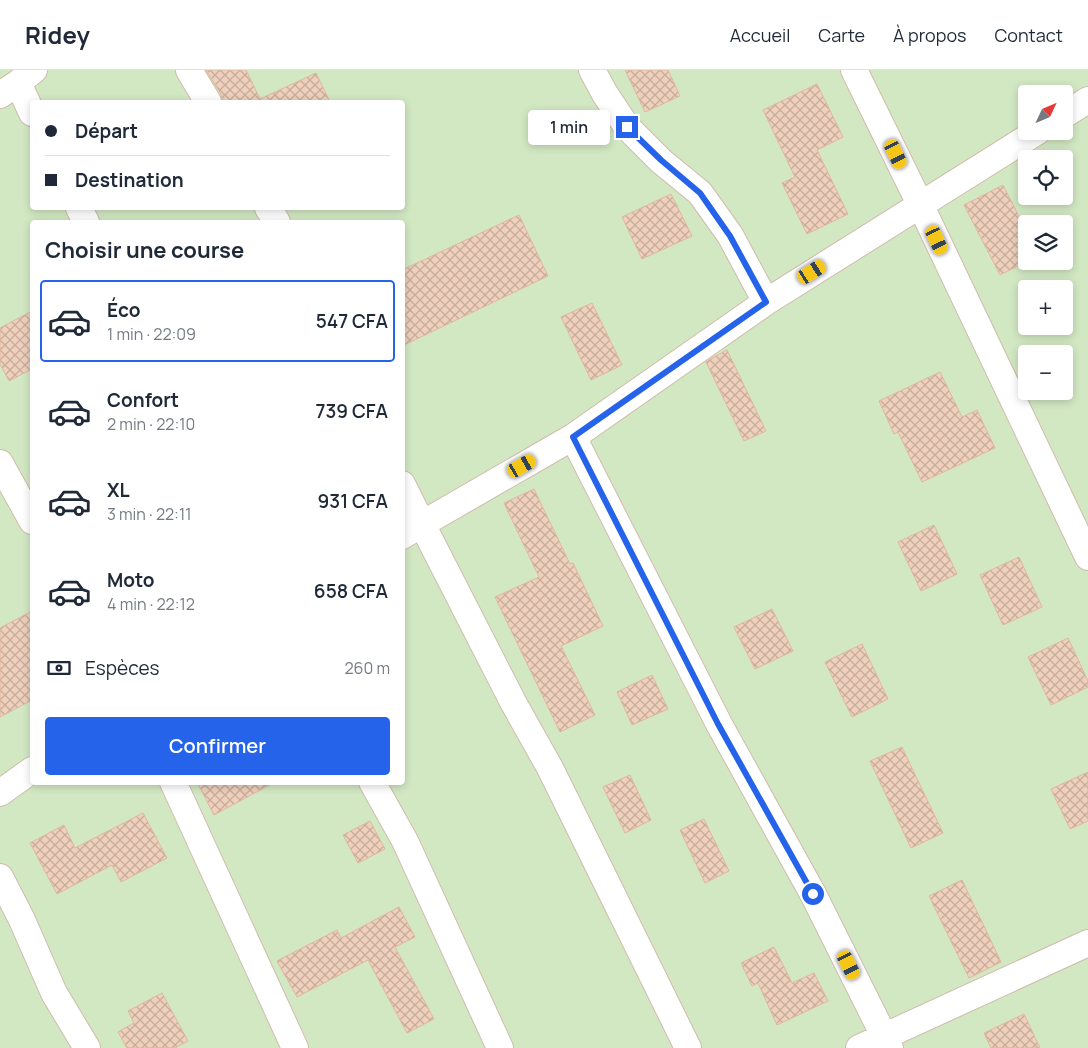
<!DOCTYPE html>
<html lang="fr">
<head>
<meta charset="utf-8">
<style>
  :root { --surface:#fff; --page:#f2f2f3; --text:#1f2937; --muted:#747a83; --line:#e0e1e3; --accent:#2563eb }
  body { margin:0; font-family:Manrope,sans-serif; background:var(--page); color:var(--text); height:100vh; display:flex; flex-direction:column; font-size:19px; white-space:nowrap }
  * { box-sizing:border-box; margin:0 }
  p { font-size:16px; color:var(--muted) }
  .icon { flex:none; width:28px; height:28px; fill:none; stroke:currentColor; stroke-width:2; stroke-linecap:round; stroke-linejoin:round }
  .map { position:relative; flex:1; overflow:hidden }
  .sheet { position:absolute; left:30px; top:150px; width:375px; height:565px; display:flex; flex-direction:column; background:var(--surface); border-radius:5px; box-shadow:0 2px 8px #0003 }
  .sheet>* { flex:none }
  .banner { position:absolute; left:30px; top:30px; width:375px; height:110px; border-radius:5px; box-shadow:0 2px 8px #0003; display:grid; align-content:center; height:110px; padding:0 15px; background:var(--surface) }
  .needle { width:32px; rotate:46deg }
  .fabs { position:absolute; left:1018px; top:15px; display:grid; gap:10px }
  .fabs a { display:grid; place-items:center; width:55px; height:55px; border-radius:5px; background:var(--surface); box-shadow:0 2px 8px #0003; font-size:25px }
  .end { position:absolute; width:22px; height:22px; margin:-11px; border:6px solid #2563eb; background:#fff; box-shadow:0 0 0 2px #fff }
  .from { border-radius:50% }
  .bubble { position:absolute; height:35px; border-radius:5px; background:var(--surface); box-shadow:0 2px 8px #0003; font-size:16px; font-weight:600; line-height:35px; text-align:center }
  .car { position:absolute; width:15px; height:30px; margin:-15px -8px; border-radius:6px; box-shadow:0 0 4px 1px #0007; background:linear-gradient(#f5c518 24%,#345 0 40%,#f5c518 0 76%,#345 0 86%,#f5c518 0) }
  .banner b { display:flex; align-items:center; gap:18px; height:48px; font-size:19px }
  .banner b+b { border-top:1px solid var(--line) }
  .banner i { width:12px; height:12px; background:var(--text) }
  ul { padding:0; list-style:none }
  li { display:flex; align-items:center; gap:15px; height:82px; margin:0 10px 8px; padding:0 5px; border:2px solid transparent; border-radius:5px }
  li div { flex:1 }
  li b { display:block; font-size:19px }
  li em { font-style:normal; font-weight:600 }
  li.active { border-color:var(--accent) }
  li>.icon { width:45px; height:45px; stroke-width:1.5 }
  h2 { padding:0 15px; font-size:22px; line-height:60px }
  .pay { display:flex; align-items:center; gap:12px; height:55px; padding:0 15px; font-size:19px }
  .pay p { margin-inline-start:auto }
  .button { display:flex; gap:10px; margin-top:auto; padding:10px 15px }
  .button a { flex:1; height:58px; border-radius:5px; background:var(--accent); color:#fff; font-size:20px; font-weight:600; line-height:58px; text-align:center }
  header { display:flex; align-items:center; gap:30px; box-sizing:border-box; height:70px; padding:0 25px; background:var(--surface); border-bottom:1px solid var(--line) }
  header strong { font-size:24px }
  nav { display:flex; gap:28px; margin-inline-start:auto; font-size:18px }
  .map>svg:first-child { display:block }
  .grass { fill:#d2e8c3; fill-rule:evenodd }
  .building { fill:url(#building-cross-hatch); stroke:#e1b79d }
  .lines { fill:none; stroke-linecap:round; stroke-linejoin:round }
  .street-casing { stroke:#cebcad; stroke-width:28 }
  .street { stroke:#fff; stroke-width:26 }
  .route { stroke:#2563eb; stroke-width:6 }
</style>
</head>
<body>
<header>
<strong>Ridey</strong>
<nav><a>Accueil</a><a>Carte</a><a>À propos</a><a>Contact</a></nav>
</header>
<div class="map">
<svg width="1088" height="978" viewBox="0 0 1088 978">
  <defs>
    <pattern id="building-cross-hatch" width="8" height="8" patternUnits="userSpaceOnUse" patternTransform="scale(1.25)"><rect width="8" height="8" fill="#efd0bc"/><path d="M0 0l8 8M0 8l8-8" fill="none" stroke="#c6ac9b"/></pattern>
  </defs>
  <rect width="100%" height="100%" fill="#fbf2e3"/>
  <!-- grass -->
  <path class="grass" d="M0,0H1088V978H0ZM1026,24H1064V61H1026ZM32,32H402V138H32ZM1026,89H1064V126H1026ZM32,152H402V712H32ZM1026,154H1064V191H1026ZM1026,219H1064V256H1026ZM1026,284H1064V321H1026Z"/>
  <!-- building -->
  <path class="building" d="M206,0H246L260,29L316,3L330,32H223L221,24Z
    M625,0H668L680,26L645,42Z
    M817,14L843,67L817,80L848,144L807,164L782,113L795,107L763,40Z
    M1003,115L1026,160V192L1000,205L964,135Z
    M671,124L692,166L642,189L622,147Z
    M519,145L548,206L402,276V200Z
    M592,233L622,295L591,310L561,247Z
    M32,241V299L9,311L0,294V258Z
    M727,280L766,361L744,371L706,292L714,287Z
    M940,302L962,347L977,340L995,378L922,412L898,362L894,364L879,331Z
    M534,419L570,494L573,493L603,556L561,576L595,645L560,662L495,527L539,507L504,433Z
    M934,455L957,504L921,521L898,472Z
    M1019,487L1042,537L1003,555L980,505Z
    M772,539L793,581L755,599L734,557Z
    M32,541V630L0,647V558Z
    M1068,568L1088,611V617L1051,635L1028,587Z
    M862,574L888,629L852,647L825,592Z
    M652,605L668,639L632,655L617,622Z
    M902,677L943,763L911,778L870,691Z
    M1088,702V751L1070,759L1051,719Z
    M630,705L651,750L625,763L603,717Z
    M197,712H275L214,745Z
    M143,743L167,788L121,812L112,795L57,824L30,773L64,755L75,778Z
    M704,749L729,801L705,813L680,760Z
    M370,751L385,779L358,793L343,765Z
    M962,810L1001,892L969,908L929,826Z
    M399,837L415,867L395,877L434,949L407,963L368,890L297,927L277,891L337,860L341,868Z
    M774,877L792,913L814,903L828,931L777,955L758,913L752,916L741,893Z
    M162,923L188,971L175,978H127L118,962L134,953L128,941Z
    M1024,944L1040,978H991L984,963Z"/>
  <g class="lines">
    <defs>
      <path id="street" d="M189,0L208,32
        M592,0L605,24L627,57L661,91L700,123L730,165L766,232
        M854,0L920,134L1088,487
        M18,13L32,43
        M0,25L18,13L34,0
        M1064,45L1088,30
        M79,138L86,152
        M268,138L277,152
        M573,367L719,654L813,824L890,978
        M0,393L32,451
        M402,414L422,454L513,632L550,698L688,978
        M402,466L422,454L573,367L766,232L1038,61
        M173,712L295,978
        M372,712L405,771L500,978
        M0,723L32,700
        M0,807L22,850L54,923L87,978
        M859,978L1088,873"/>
    </defs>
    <!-- street casing -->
    <use href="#street" class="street-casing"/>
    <!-- street -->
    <use href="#street" class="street"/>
  </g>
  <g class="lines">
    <!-- route -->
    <path class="route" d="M627,57L661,90L700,123L730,166L766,232L573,367L718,654L813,824"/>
  </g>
</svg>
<div class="fabs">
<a><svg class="needle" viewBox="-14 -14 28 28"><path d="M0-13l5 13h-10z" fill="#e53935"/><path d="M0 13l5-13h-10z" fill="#747a83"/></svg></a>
<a><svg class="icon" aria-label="locate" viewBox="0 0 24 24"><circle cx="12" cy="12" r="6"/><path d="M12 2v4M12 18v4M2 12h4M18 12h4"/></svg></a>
<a><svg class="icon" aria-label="layers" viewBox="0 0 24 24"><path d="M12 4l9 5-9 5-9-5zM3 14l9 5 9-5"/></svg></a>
<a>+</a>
<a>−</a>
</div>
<i class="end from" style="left:813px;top:824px"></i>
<i class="end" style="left:627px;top:57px"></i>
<div class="bubble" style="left:528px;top:40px;width:82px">1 min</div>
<i class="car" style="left:896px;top:84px;rotate:154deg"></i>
<i class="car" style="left:937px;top:170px;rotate:155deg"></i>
<i class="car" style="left:812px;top:202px;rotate:58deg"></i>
<i class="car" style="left:522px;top:396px;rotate:60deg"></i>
<i class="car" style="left:849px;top:895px;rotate:153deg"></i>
<div class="banner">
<b><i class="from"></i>Départ</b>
<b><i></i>Destination</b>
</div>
<section class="sheet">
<h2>Choisir une course</h2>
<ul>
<li class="active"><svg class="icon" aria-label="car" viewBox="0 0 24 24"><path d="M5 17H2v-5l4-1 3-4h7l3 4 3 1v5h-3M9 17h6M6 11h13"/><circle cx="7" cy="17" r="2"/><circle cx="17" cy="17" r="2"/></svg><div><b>Éco</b><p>1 min · 22:09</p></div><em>547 CFA</em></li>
<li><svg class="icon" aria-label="car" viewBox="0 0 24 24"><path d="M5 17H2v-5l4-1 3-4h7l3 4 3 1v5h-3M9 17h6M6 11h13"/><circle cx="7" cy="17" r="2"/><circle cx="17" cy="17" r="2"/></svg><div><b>Confort</b><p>2 min · 22:10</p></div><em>739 CFA</em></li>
<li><svg class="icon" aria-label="car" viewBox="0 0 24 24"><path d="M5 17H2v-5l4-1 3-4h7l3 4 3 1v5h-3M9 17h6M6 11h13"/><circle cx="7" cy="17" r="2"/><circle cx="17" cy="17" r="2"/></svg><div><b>XL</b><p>3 min · 22:11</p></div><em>931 CFA</em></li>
<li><svg class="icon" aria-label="car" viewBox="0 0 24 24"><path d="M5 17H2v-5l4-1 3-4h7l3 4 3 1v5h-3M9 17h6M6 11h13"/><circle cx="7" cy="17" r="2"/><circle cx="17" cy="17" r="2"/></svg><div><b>Moto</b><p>4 min · 22:12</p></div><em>658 CFA</em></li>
</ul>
<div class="pay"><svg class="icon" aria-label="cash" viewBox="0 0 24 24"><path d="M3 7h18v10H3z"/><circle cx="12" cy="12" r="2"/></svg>Espèces<p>260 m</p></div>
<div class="button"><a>Confirmer</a></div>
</section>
</div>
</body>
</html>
